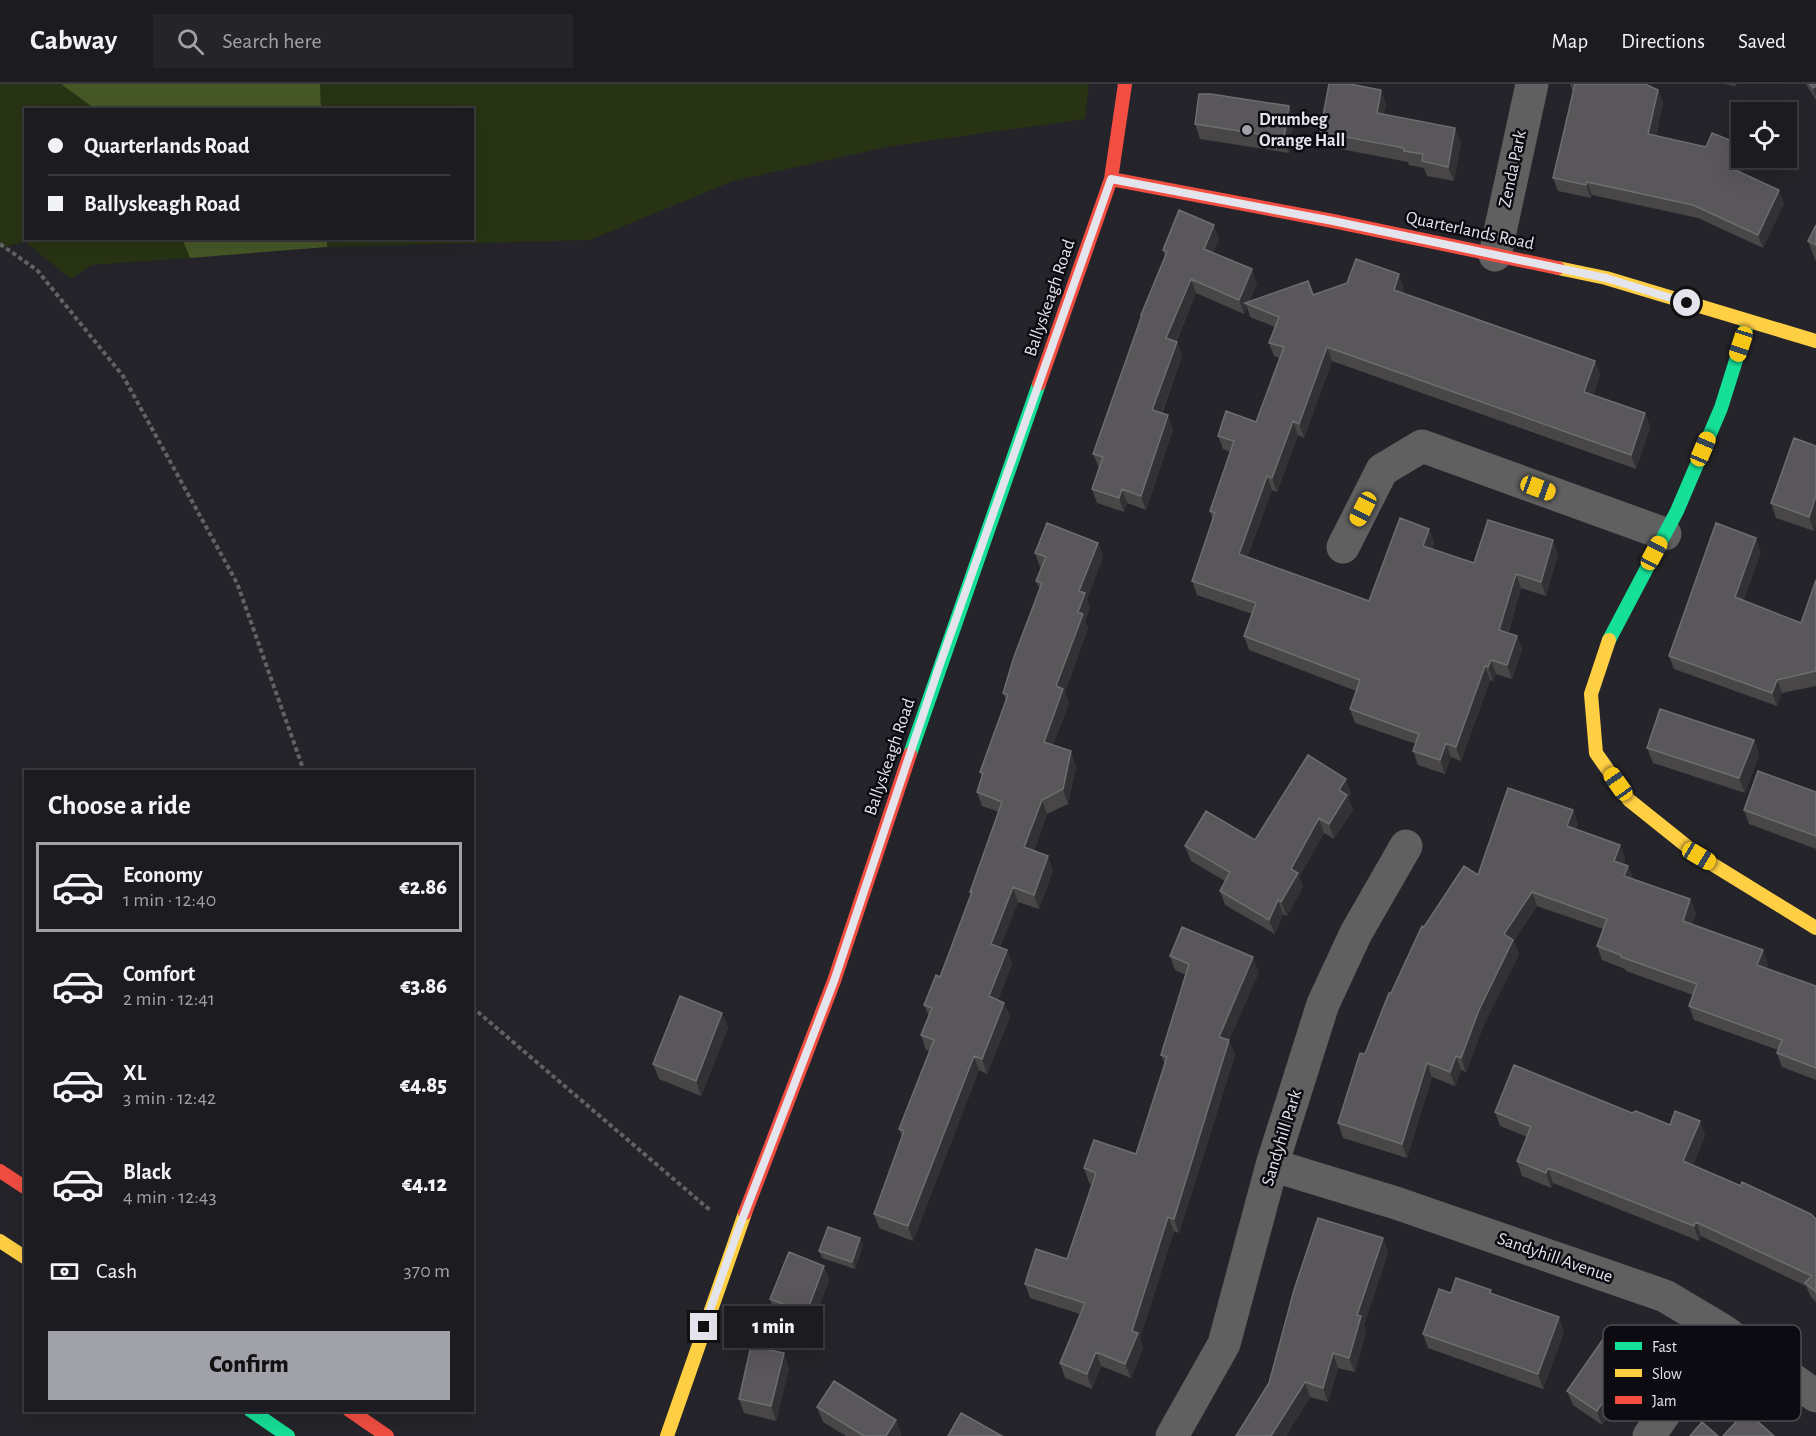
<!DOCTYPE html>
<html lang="en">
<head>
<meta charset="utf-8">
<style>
  :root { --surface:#1b1b20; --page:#242429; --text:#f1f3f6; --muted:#a0a1a5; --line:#39393e; --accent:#a1a1a9 }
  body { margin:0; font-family:"Alegreya Sans",sans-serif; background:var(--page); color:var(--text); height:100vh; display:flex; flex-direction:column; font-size:22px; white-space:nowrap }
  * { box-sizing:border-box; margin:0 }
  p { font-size:20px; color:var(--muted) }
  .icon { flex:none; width:33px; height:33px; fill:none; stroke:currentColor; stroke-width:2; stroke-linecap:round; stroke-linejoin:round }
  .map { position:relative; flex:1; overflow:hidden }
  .panel { position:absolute; left:24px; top:686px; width:450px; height:642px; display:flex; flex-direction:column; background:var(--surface); border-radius:0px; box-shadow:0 6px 24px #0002,0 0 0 2px var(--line) }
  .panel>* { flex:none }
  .top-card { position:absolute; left:24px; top:24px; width:450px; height:132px; border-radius:0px; box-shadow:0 6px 24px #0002,0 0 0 2px var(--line); display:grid; align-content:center; height:132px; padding:0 24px; background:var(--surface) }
  .fabs { position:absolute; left:1731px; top:18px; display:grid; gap:12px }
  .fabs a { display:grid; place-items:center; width:66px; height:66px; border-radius:0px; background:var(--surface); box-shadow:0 6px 24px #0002,0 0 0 2px var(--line); font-size:30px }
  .end { position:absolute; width:27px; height:27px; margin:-14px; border:8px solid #e4e4ed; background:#111; box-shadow:0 0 0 3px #111 }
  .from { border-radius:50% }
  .bubble { position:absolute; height:42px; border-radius:0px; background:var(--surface); box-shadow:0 6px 24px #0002,0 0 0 2px var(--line); font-size:20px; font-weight:800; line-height:42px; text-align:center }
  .car { position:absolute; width:18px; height:36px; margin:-18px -9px; border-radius:8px; box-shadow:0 0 4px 2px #0007; background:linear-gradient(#f5c518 24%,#345 0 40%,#f5c518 0 76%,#345 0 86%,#f5c518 0) }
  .top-card b { display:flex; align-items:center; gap:21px; height:57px; font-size:22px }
  .top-card b+b { border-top:2px solid var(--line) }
  .top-card i { width:15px; height:15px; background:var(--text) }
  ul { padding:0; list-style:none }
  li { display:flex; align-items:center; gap:18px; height:90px; margin:0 12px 9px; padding:0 12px; border:3px solid transparent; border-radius:0px }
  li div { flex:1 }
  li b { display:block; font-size:22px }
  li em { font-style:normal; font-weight:800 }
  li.selected { border-color:var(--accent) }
  li>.icon { width:54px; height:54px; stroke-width:1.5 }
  h2 { padding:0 24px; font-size:27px; line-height:72px }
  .pay { display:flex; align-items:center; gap:15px; height:66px; padding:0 24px; font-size:22px }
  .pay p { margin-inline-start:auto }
  .cta { display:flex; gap:12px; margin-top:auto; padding:12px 24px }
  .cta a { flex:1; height:69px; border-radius:0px; background:var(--accent); color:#111; font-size:24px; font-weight:800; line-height:69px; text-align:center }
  header { display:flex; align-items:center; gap:36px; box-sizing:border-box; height:84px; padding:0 30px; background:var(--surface); border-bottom:2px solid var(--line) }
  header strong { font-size:28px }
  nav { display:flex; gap:33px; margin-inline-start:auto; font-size:21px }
  .search { width:420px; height:54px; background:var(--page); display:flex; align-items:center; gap:15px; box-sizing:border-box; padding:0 21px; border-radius:0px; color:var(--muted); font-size:22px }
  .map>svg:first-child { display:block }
  .green { fill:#283314 }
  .forest { fill:#475827 }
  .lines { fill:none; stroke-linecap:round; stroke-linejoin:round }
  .path { stroke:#636163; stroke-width:4; stroke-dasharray:4.5 3; stroke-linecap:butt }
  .street { stroke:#616060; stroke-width:33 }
  .fast { stroke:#16e098; stroke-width:14 }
  .slow { stroke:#ffcf43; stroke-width:14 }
  .jam { stroke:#f24e42; stroke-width:14 }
  .wall { fill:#484647 }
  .shaded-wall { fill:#323134 }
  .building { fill:#595759; stroke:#6e6d70; stroke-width:1.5 }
  .route { stroke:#e4e4ed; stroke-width:8 }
  .poi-dot { fill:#a1a1a9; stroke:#0c0b11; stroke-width:2 }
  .labels { text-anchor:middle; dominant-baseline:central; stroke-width:5; stroke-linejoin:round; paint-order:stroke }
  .poi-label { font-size:18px; font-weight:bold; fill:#e4e4ed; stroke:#0c0b11; text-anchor:start }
  .street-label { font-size:18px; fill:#e4e4ed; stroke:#0c0b11 }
  .key { fill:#0c0b11; stroke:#4d4c53; stroke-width:1.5 }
  .key-label { font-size:16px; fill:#e4e4ed }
</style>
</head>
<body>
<header>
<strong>Cabway</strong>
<div class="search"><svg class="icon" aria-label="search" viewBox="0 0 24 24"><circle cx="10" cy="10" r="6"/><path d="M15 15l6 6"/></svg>Search here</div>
<nav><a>Map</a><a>Directions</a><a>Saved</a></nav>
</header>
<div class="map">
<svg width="1816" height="1352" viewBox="0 0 1816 1352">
  <rect width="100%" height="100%" fill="#24242a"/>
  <!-- green -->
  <path class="green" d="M0,0H61L95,25L26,26V154L182,155L190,174L91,181L71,195L25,158L0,164Z
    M320,0H1089L1085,35L892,62L733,97L590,156L327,163V155L472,154V26L321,25Z"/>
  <!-- forest -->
  <path class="forest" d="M61,0H320L321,25H95Z
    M182,155H327V163L190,174Z"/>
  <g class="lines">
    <!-- path -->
    <path class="path" d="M0,160L37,186L123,292L237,499L304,687
      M472,923L711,1127"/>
    <!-- street -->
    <path class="street" d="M1495,171L1532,0
      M1343,463L1382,386L1422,362L1665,450
      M1272,1081L1396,1119L1665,1212L1722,1246L1816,1312
      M1172,1352L1224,1260L1272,1081L1323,920L1356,849L1406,762
      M1649,1352L1722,1246"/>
    <!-- fast -->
    <path class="fast" d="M1609,556L1677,427L1721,324L1748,238
      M910,670L1039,300
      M250,1326L288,1352"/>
    <!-- slow -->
    <path class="slow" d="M1558,184L1606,194L1816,257
      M1609,556L1591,610L1596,669L1629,716L1699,772L1816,844
      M0,1157L26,1174
      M667,1352L745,1129"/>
    <!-- jam -->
    <path class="jam" d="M1111,95L1333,137L1558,184
      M1039,300L1111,95L1125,0
      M0,1087L26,1104
      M745,1129L834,897L910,670
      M349,1326L387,1352"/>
  </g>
  <!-- wall -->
  <path class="wall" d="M1570,0H1645L1658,6L1663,19L1656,51L1742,74H1748L1742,89L1784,119L1763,164L1698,134L1592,111L1591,114L1558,107L1553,94L1573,8Z
    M1724,0H1736L1735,2Z
    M1806,0H1816V16Z
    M1381,6L1386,20L1384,30L1461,59L1454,97L1427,92L1424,84L1409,81L1408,78L1325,62L1320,48Z
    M1289,22L1294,36L1289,69L1200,55L1195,40Z
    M1816,141V178L1808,157Z
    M1219,155L1213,169L1257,200L1249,218L1313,211L1404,204L1402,209L1595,277L1600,291L1593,311L1645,329L1650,343L1636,385L1332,277L1304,354L1298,351L1277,408L1272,406L1247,473L1369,517L1429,445L1434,459L1432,465L1474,479L1558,470L1546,512L1521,504L1508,549L1517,552L1522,565L1512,595L1496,590L1493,597L1490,596L1461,677L1451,673L1445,690L1418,681L1413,667L1416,660L1355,639L1350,625L1356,607L1249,566L1244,552L1252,530L1197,511L1192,497L1213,437L1210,427L1231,368L1223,365L1218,352L1256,338L1280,274L1274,272L1269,259L1275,243L1250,233L1247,223L1244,230L1196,209L1176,258H1177L1182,272L1162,329L1173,345L1146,426L1127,419L1124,428L1097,419L1092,405L1099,384L1093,370L1142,233L1141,231L1165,173L1163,166Z
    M1816,362V441L1814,447L1776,434L1771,419Z
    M1098,459L1103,473L1087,515L1090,524L1085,537L1088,544L1065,608L1069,619L1053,661L1076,682L1068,720L1047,730L1034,767L1053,786L1039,825L1018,818L1000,863L1007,866L1012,880L998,916L1004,919L1010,933L987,990L979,986L913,1157L879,1144L874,1130L902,1053L899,1045L930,967L926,966L921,951L929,932L924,921L940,893L971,810L970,808L999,728L982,722L977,708L982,693L980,688L1006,617L1003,609L1040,506L1036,497L1041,483H1040L1035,469Z
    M1761,468L1743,517L1801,539L1816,496V602L1782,609L1777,622L1674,585L1669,572Z
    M1754,656L1759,671L1745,709L1653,679L1647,664Z
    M1346,695L1351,710L1348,714L1353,726L1334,755L1324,749L1299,793L1303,803L1287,832L1283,830L1275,850L1225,821L1220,807L1225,797L1191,777L1185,762L1255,756Z
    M1816,708V765L1749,740L1744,726Z
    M1573,726L1578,740L1576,745L1620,761L1625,775L1624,780L1628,782L1633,795L1690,815L1696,829L1692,840L1768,881L1766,885L1816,902V996L1782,983L1777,969L1778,966L1694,936L1689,922L1693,911L1626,887L1625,885L1602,876L1597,862L1603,845L1537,822L1514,857L1519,870L1484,940L1466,988L1461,986L1455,1002L1432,993L1407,1074L1343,1054L1338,1039L1365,970L1391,909L1424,843L1478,791Z
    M1170,872L1259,888L1229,956L1235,971L1179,1149L1174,1147L1140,1254L1143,1264L1131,1294L1101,1282L1092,1305L1065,1294L1060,1279L1080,1230L1030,1214L1025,1200L1067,1175L1092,1100L1089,1099L1084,1084L1136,1070L1165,981L1161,971L1186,891L1175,886Z
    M722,929L728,944L701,1012L659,995L653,980Z
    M1495,1028L1632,1029L1670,1041L1700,1037L1705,1052L1693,1081L1816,1135V1218L1811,1213L1806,1202L1701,1152L1699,1157L1553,1099L1551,1104L1522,1092L1517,1077L1527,1053L1500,1042Z
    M860,1154L863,1161L855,1185L822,1174L819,1167Z
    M1383,1154L1388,1169L1364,1241L1366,1247L1355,1288L1338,1284L1328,1318L1310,1313L1286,1352H1236Z
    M824,1182L829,1196L813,1240H802L775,1229L770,1215Z
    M1451,1209L1492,1210L1564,1248L1543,1305L1428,1264L1423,1250Z
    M1642,1283L1602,1341L1573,1321L1567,1307Z
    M789,1284L776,1337L744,1329L739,1315Z
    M817,1323L896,1336L901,1351V1352H846L823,1338Z"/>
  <!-- shaded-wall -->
  <path class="shaded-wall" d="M1816,2V13L1813,4Z
    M1381,6L1386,20L1382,43L1377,29Z
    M1658,6L1663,19L1653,63L1648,50Z
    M1289,22L1294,36L1289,69L1284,54Z
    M1455,44L1461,59L1454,97L1448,83Z
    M1742,66V74H1748V75L1738,98L1733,85Z
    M1587,98L1592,111L1591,114L1586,101Z
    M1779,106L1784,119L1763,164L1758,151Z
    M1214,141L1219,155L1209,179L1204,165Z
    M1252,185L1257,200L1248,220L1245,219L1247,223L1244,230L1239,216Z
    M1399,190L1404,204L1399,220L1394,206Z
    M1191,195L1196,209L1171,268L1166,254Z
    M1177,258L1182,272L1157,340L1152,326Z
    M1327,263L1332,277L1304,354L1299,340Z
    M1595,277L1600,291L1589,322L1584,308Z
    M1645,329L1650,343L1636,385L1631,371Z
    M1168,331L1173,345L1146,426L1141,412Z
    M1293,337L1298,351L1277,408L1272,394Z
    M1267,392L1272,406L1244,483L1239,470Z
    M1122,405L1127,419L1124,428L1119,414Z
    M1816,412V441L1814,447L1809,433Z
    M1429,445L1434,459L1428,476L1423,462Z
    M1756,454L1761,468L1740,527L1735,513Z
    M1553,456L1558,470L1546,512L1541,498Z
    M1098,459L1103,473L1087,515L1090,524L1085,537L1088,544L1065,608L1069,619L1049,672L1044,658L1056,602L1078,528L1079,507Z
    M1516,490L1521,504L1504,560L1499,546Z
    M1517,552L1522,565L1512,595L1507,581Z
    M1491,576L1496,590L1493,597L1488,583Z
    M1485,582L1490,596L1461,677L1456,663Z
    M1777,596L1782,609L1777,622L1772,609Z
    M1754,656L1759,671L1745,709L1739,694Z
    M1446,659L1451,673L1445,690L1440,676Z
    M1071,667L1076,682L1068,720L1063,705Z
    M1346,695L1351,710L1348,714L1353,726L1334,755L1329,740L1339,706Z
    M1042,716L1047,730L1030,778L1024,763Z
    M1573,726L1578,740L1572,756L1567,742Z
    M1319,734L1324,749L1299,793L1303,803L1287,832L1281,818L1291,785Z
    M1620,761L1625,775L1620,791L1614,777Z
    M1048,772L1053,786L1039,825L1034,811Z
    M1628,782L1633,796L1624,792Z
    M1013,803L1018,818L996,874L991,860Z
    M1532,808L1537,822L1514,857L1519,870L1484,940L1466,988L1461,974L1504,850Z
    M1690,815L1696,829L1688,851L1683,837Z
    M1278,816L1283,830L1275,850L1269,836Z
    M1007,866L1012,880L994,927L989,912Z
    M1763,866L1768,881L1762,896L1757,881Z
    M1253,873L1259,888L1224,968L1219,953Z
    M1004,919L1010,933L987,990L982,975Z
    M722,929L728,944L701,1012L696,997Z
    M1229,956L1235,971L1179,1149L1174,1135Z
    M974,972L979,986L913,1157L908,1142Z
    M1456,972L1461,986L1455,1002L1450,988Z
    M1427,979L1432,993L1407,1074L1402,1060Z
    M1700,1037L1705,1052L1688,1092L1683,1077Z
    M1548,1084L1553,1099L1551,1104L1546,1089Z
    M1168,1133L1174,1147L1140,1254L1143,1264L1131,1294L1125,1280L1132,1247Z
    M1696,1138L1701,1152L1699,1157L1694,1142Z
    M860,1154L863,1161L855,1185L852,1178Z
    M1383,1154L1388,1169L1364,1241L1366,1247L1355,1288L1349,1274L1357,1231Z
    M824,1182L829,1196L813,1240L808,1225Z
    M1559,1233L1564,1248L1543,1305L1538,1290Z
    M1096,1268L1101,1282L1092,1305L1087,1290Z
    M1637,1268L1642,1283L1602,1341L1597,1327Z
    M784,1269L789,1284L776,1337L771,1322Z
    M1333,1269L1338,1284L1328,1318L1323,1304Z
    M1305,1298L1310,1313L1286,1352H1271Z
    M896,1336L901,1351V1352H886Z"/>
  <!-- building -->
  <path class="building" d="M1329,0H1350L1381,6L1377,29L1455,44L1448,83L1422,77L1423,70L1404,67V64L1320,48Z
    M1575,0H1645L1658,6L1648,50L1706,63L1712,49L1742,61V66L1733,85L1779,106L1758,151L1693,121L1587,98L1586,101L1553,94Z
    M1810,0H1816V2L1813,4Z
    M1199,10H1211L1289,22L1284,54L1195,40Z
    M1179,126L1214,141L1204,165L1252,185L1239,216L1191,195L1166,254L1177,258L1152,326L1168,331L1141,412L1122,405L1119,414L1092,405L1103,373L1093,370L1142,231H1141L1167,168L1163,166Z
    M1816,141V161L1808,157Z
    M1356,175L1399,190L1394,206L1595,277L1584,308L1645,329L1631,371L1327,263L1299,340L1293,337L1272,394L1267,392L1239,470L1369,517L1400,434L1429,445L1423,462L1474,479L1488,436L1553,456L1541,498L1516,490L1499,546L1517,552L1507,581L1491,576L1488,583L1485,582L1456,663L1446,659L1440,676L1413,667L1419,650L1350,625L1360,596L1244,552L1256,519L1192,497L1215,429L1210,427L1234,357L1218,352L1226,327L1256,338L1284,263L1269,259L1279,233L1245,219L1308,197L1313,211L1347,199Z
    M1794,354L1816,362V412L1809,433L1771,419Z
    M1047,439L1098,459L1079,507L1085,509L1078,528L1083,530L1056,602L1063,605L1044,658L1071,667L1063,705L1042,716L1024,763L1048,772L1034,811L1013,803L991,860L1007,866L989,912L1004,919L982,975L974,972L908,1142L874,1130L904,1047L899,1045L934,956L921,951L932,924L924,921L936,891L940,893L972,808H970L1002,718L977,708L983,689L980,688L1008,611L1003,609L1014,573L1042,499L1036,497L1046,473L1035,469Z
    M1716,439L1756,454L1735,513L1801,539L1816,496V587L1777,596L1772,609L1669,572Z
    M1660,625L1754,656L1739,694L1647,664Z
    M1308,671L1346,695L1339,706L1347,711L1329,740L1319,734L1291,785L1298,789L1281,818L1278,816L1269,836L1220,807L1230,788L1185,762L1206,727L1255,756Z
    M1758,687L1816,708V752L1744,726Z
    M1508,704L1573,726L1567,742L1620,761L1614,777L1628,782L1624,792L1690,815L1683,837L1763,866L1757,881L1816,902V984L1777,969L1782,956L1689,922L1697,900L1621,873V871L1597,862L1607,835L1532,808L1504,850L1513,856L1479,926L1461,974L1456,972L1450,988L1427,979L1402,1060L1338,1039L1360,969L1365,970L1389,909H1391L1422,842L1424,843L1464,782L1478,791Z
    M1182,843L1253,873L1219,953L1229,956L1174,1135L1168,1133L1132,1247L1138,1249L1125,1280L1096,1268L1087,1290L1060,1279L1085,1219L1025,1200L1036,1165L1067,1175L1096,1089L1084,1084L1094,1056L1136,1070L1167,973L1161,971L1189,880L1170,872Z
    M680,912L722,929L696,997L653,980Z
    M1514,981L1632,1029L1636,1027L1670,1041L1675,1027L1700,1037L1683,1077L1741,1102L1742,1098L1811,1130L1816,1135V1208L1805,1199L1812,1192L1696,1138L1694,1142L1548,1084L1546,1089L1517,1077L1531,1043L1495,1028Z
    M1318,1134L1383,1154L1357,1231L1361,1232L1349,1274L1333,1269L1323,1304L1305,1298L1271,1352H1236L1269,1299L1294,1206Z
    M828,1143L860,1154L852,1178L819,1167Z
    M789,1168L824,1182L808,1225H797L770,1215Z
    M1456,1194L1491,1206L1490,1209L1559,1233L1538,1290L1423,1250L1439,1205L1451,1209Z
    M1608,1248L1637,1268L1597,1327L1567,1307Z
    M751,1262L784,1269L771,1322L739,1315Z
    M834,1297L896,1336L886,1352H864L817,1323Z
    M1746,1327L1774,1352H1723Z
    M961,1329L1002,1352H948Z
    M1702,1338L1718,1352H1690Z"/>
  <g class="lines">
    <!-- route -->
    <path class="route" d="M704,1243L737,1149L834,897L939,583L1111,95L1333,137L1606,194L1687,219"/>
  </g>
  <!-- markers -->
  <circle class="poi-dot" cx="1247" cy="46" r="6"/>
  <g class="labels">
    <!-- poi labels -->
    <g class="poi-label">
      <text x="1259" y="36">Drumbeg<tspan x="1259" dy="21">Orange Hall</tspan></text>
    </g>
    <!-- street labels -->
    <g class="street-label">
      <text transform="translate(1513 85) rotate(-78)">Zenda Park</text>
      <text transform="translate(1470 147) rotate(12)">Quarterlands Road</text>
      <text transform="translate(1050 214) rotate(-71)">Ballyskeagh Road</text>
      <text transform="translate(890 673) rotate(-71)">Ballyskeagh Road</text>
      <text transform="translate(1282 1054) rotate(-73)">Sandyhill Park</text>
      <text transform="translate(1555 1174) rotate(19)">Sandyhill Avenue</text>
    </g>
  </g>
  <!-- legend -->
  <rect x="1603" y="1241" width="198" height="96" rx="9" class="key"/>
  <rect x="1615" y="1258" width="27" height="8" fill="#16e098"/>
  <rect x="1615" y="1285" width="27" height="8" fill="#ffcf43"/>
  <rect x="1615" y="1312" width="27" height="8" fill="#f24e42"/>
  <g class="key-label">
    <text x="1652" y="1268">Fast</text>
    <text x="1652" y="1295">Slow</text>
    <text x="1652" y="1322">Jam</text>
  </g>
</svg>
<div class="fabs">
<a><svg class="icon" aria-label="locate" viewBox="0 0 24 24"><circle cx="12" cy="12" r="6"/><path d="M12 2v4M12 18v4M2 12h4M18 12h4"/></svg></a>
</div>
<i class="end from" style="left:1687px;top:219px"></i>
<i class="end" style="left:704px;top:1243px"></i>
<div class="bubble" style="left:724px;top:1222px;width:99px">1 min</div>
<i class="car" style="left:1741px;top:260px;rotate:198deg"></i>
<i class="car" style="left:1703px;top:365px;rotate:23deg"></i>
<i class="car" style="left:1538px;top:404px;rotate:110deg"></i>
<i class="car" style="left:1363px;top:425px;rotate:207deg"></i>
<i class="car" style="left:1654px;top:469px;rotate:28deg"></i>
<i class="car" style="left:1618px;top:700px;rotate:325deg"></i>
<i class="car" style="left:1699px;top:772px;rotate:121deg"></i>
<div class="top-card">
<b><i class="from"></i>Quarterlands Road</b>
<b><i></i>Ballyskeagh Road</b>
</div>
<section class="panel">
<h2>Choose a ride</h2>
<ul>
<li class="selected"><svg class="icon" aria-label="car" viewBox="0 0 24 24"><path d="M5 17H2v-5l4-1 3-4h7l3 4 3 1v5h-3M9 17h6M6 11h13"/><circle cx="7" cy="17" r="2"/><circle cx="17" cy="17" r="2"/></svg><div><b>Economy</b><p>1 min · 12:40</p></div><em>€2.86</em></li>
<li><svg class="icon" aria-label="car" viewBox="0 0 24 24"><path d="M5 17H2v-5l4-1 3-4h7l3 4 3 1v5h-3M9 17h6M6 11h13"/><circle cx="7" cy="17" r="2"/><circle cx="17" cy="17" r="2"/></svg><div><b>Comfort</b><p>2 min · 12:41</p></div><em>€3.86</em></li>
<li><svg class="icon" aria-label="car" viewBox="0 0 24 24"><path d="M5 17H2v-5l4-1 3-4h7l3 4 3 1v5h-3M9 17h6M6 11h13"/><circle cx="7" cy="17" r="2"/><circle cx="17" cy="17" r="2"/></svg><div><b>XL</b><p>3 min · 12:42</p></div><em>€4.85</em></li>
<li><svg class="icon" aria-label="car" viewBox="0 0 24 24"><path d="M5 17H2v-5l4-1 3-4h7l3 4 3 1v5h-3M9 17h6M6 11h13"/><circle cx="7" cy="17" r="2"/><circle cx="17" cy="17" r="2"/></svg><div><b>Black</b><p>4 min · 12:43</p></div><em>€4.12</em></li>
</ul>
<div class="pay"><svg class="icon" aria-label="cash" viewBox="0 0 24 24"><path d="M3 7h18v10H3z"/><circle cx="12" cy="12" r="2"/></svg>Cash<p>370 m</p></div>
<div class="cta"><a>Confirm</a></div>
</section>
</div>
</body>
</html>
